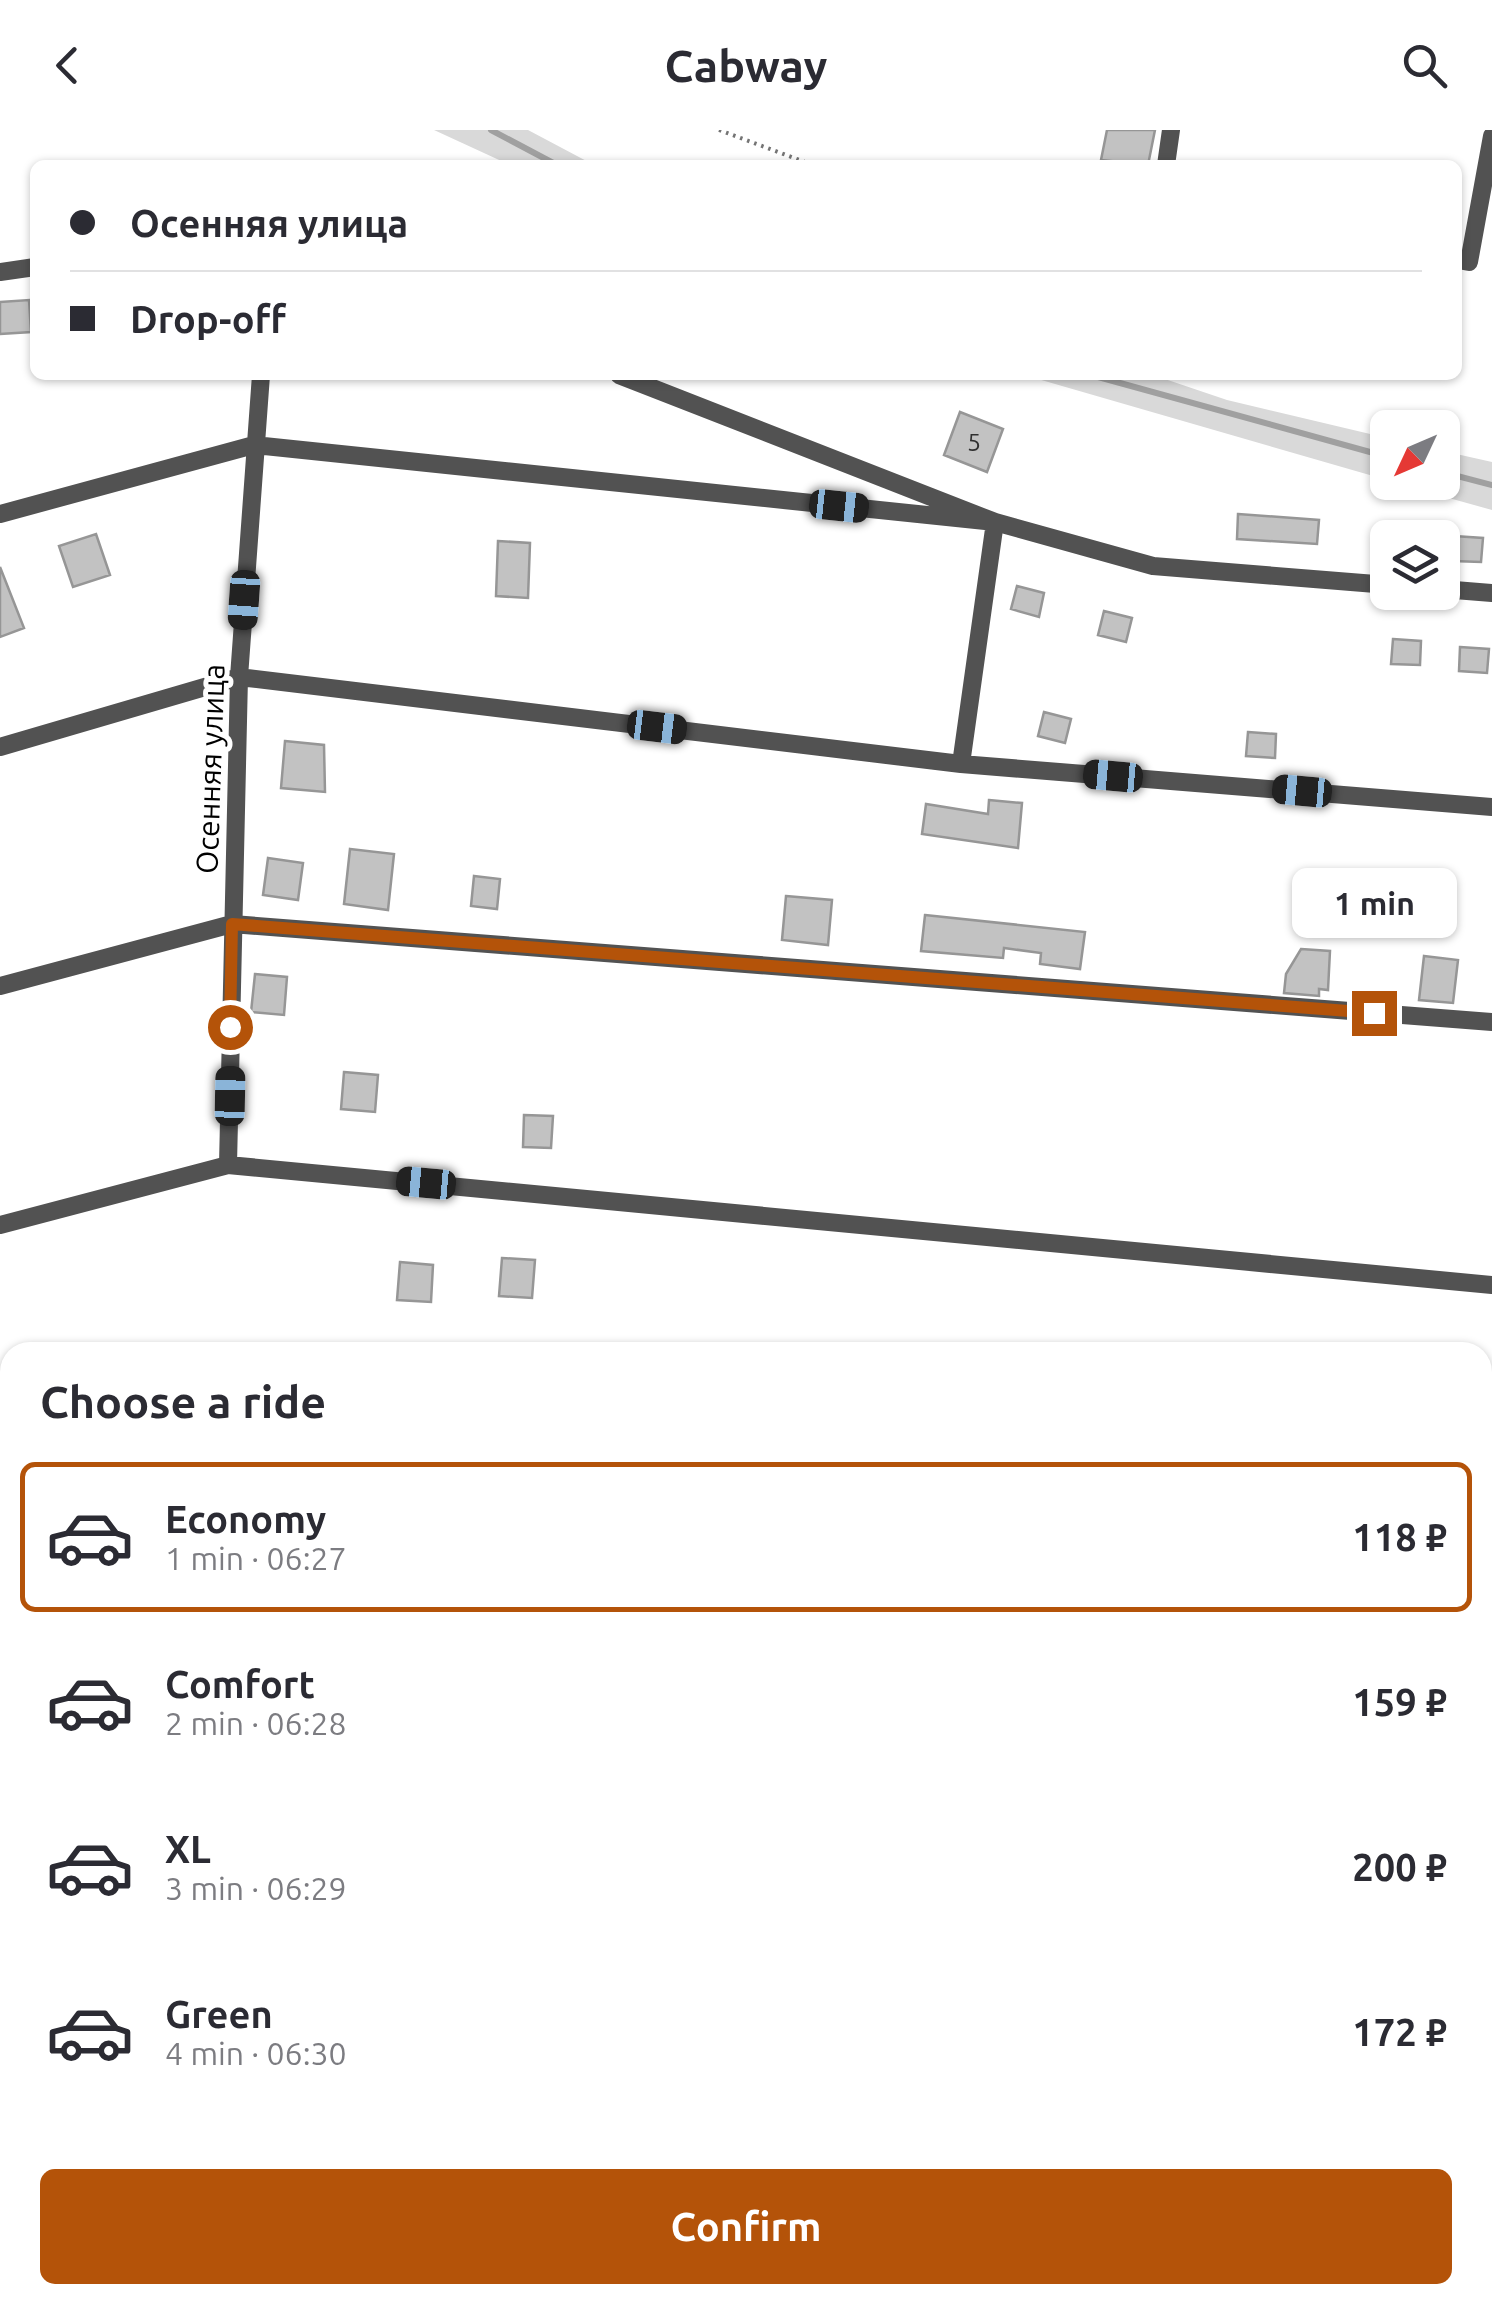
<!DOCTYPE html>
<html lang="en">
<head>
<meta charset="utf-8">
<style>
  :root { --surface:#fff; --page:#f2f2f3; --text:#2b2b33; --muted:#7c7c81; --line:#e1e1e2; --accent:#b45309 }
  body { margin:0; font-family:Ubuntu,sans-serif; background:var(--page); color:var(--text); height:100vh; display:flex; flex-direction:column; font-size:38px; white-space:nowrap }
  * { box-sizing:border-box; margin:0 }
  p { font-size:32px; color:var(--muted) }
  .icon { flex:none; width:55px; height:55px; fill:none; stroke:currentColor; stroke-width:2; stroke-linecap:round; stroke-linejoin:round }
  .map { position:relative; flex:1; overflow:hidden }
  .sheet { position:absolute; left:0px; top:1212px; width:1492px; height:962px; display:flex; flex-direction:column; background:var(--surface); border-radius:30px 30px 0 0; box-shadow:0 2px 8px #0004 }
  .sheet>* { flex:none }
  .banner { position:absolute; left:30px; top:30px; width:1432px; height:220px; border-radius:15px; box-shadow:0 2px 8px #0004; display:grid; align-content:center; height:220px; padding:0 40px; background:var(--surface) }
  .needle { width:65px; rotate:226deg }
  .fabs { position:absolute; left:1370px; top:280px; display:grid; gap:20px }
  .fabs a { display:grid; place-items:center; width:90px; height:90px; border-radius:15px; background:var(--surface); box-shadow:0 2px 8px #0004; font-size:50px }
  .end { position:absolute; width:45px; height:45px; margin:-22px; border:12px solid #b45309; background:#fff; box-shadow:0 0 0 5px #fff }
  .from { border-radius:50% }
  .bubble { position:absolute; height:70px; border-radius:15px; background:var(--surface); box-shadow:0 2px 8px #0004; font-size:32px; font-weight:700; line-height:70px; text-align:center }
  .car { position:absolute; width:30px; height:60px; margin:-30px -15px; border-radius:12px; box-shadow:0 0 8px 2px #0007; background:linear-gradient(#222 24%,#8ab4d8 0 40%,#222 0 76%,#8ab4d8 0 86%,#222 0) }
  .banner b { display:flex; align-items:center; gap:35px; height:95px; font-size:38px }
  .banner b+b { border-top:2px solid var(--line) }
  .banner i { width:25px; height:25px; background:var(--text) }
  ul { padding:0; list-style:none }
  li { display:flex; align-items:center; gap:30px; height:150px; margin:0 20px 15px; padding:0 20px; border:5px solid transparent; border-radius:15px }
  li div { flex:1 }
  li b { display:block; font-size:38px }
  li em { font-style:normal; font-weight:700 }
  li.active { border-color:var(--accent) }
  li>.icon { width:90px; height:90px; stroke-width:1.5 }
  h2 { padding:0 40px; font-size:45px; line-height:120px }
  .primary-button { display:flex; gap:20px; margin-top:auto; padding:20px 40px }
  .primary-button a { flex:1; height:115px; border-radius:15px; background:var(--accent); color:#fff; font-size:40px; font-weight:700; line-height:115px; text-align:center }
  header { display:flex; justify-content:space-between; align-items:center; height:130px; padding:0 40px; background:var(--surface); font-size:45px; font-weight:700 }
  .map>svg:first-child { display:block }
  .green { fill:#d9d9d9 }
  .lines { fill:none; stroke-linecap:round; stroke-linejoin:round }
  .stream { stroke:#a0a0a0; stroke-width:6 }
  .building { fill:#c2c2c2; stroke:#969696; stroke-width:2.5 }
  .path { stroke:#747474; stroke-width:4; stroke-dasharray:2.5 5; stroke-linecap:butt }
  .street { stroke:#525252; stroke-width:18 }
  .route { stroke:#b45309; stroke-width:12 }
  .labels { text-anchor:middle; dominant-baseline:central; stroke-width:10; stroke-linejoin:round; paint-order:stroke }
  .number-label { font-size:25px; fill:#303030 }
  .street-label { font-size:30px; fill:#000; stroke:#fff }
</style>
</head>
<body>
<header><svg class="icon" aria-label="back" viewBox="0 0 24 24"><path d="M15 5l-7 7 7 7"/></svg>Cabway<svg class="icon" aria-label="search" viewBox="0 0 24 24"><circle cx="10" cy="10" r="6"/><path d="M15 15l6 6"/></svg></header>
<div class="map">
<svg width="1492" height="2173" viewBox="0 0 1492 2173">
  <rect width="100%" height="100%" fill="#fff"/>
  <!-- green -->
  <path class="green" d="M434,0H528L594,35H510Z
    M1024,245H1153L1227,270L1387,308V350Z
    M1443,321L1492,332V380L1395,353L1442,352Z"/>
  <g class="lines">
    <!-- stream -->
    <path class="stream" d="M491,0L557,35
      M1091,245L1388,327
      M1442,342L1492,355"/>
  </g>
  <!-- building -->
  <path class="building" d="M1107,0H1155L1148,35L1101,30Z
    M29,170L31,202L0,204V172Z
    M960,282L1003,299L987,342L944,325Z
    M1238,384L1319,390L1317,414L1237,409Z
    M96,404L110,445L73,457L59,416Z
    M1454,406L1483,408L1481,432L1453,431Z
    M498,411L530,413L528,468L496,466Z
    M0,437L24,498L0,507Z
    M1017,456L1044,463L1039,487L1011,479Z
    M1104,481L1132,488L1126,512L1098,505Z
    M1393,509L1421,511L1420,535L1391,534Z
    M1460,517L1489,519L1487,543L1459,541Z
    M1044,582L1071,589L1065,613L1038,606Z
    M1248,602L1276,604L1275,628L1246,626Z
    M285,611L324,615L325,662L281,658Z
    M989,670L1022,673L1018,718L922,704L926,674L988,684Z
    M350,719L394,724L388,780L344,774Z
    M268,728L303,733L298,770L263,765Z
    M474,746L500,749L497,779L471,776Z
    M786,766L832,770L828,815L782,810Z
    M925,785L1085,802L1080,839L1040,834L1041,823L1004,818L1003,828L921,821Z
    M1301,819L1330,821L1328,860L1319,859V866L1284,863L1286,844Z
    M1424,826L1458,830L1453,873L1419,870Z
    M255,844L287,847L284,885L251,882Z
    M344,942L378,945L375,982L341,979Z
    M524,985L553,986L551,1018L523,1017Z
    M502,1128L535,1130L532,1168L499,1166Z
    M400,1132L433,1135L431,1172L397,1170Z"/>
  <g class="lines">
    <!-- path -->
    <path class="path" d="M719,0L813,35"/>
    <!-- street -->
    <path class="street" d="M1166,35L1171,0
      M1458,130L1469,132L1492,6
      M0,142L35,137
      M619,245L995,392L961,634
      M0,384L254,315L995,392L1153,436L1388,455
      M1442,459L1492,463
      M0,617L239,547L961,634L1492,677
      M0,856L232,794L1492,892
      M228,1035L239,547L261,245
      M0,1095L228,1035L1492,1155
      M0,1337L10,1333
      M1482,1631L1492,1632
      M1482,1870H1492
      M0,2004L10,1987
      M1482,2093L1492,2094
      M623,2165L628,2173
      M165,2173L170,2165
      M444,2173L449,2165
      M1057,2173L1058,2165"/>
  </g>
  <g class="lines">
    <!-- route -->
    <path class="route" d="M230,897L232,794L1374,883"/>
  </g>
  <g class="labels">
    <!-- number labels -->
    <g class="number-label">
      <text x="974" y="312">5</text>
    </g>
    <!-- street labels -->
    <g class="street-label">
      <text transform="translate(210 639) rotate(-88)">Осенняя улица</text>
    </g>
  </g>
</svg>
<div class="fabs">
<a><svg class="needle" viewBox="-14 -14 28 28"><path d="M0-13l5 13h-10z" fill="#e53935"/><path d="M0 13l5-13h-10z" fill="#7c7c81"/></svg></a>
<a><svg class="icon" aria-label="layers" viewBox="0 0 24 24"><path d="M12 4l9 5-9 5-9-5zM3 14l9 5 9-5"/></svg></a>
</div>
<i class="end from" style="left:230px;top:897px"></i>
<i class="end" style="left:1374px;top:883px"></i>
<div class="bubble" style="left:1292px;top:738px;width:165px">1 min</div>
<i class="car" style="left:839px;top:376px;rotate:96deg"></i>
<i class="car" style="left:244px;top:470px;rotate:184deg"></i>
<i class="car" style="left:657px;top:597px;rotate:97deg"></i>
<i class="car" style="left:1113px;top:646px;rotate:275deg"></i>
<i class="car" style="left:1302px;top:661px;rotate:275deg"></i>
<i class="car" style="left:230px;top:966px;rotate:1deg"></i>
<i class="car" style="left:426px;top:1053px;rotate:275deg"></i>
<div class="banner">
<b><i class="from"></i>Осенняя улица</b>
<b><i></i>Drop-off</b>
</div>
<section class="sheet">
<h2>Choose a ride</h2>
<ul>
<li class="active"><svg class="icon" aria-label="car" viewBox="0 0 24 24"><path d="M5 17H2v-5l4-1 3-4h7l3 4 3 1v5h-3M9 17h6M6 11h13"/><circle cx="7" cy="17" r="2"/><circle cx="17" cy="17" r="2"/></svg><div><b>Economy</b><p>1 min · 06:27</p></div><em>118 ₽</em></li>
<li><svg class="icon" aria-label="car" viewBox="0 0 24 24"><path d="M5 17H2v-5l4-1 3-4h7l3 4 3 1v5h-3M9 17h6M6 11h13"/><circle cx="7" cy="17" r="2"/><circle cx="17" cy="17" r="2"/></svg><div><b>Comfort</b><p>2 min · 06:28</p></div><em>159 ₽</em></li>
<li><svg class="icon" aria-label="car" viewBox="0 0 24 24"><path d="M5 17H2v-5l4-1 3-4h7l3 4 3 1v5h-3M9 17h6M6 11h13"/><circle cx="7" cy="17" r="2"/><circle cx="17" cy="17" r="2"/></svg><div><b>XL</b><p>3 min · 06:29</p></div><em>200 ₽</em></li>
<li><svg class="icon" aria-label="car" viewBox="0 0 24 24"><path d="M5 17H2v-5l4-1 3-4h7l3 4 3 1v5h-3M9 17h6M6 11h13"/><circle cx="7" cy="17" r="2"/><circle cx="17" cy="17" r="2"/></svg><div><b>Green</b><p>4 min · 06:30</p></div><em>172 ₽</em></li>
</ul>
<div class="primary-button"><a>Confirm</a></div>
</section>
</div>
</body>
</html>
